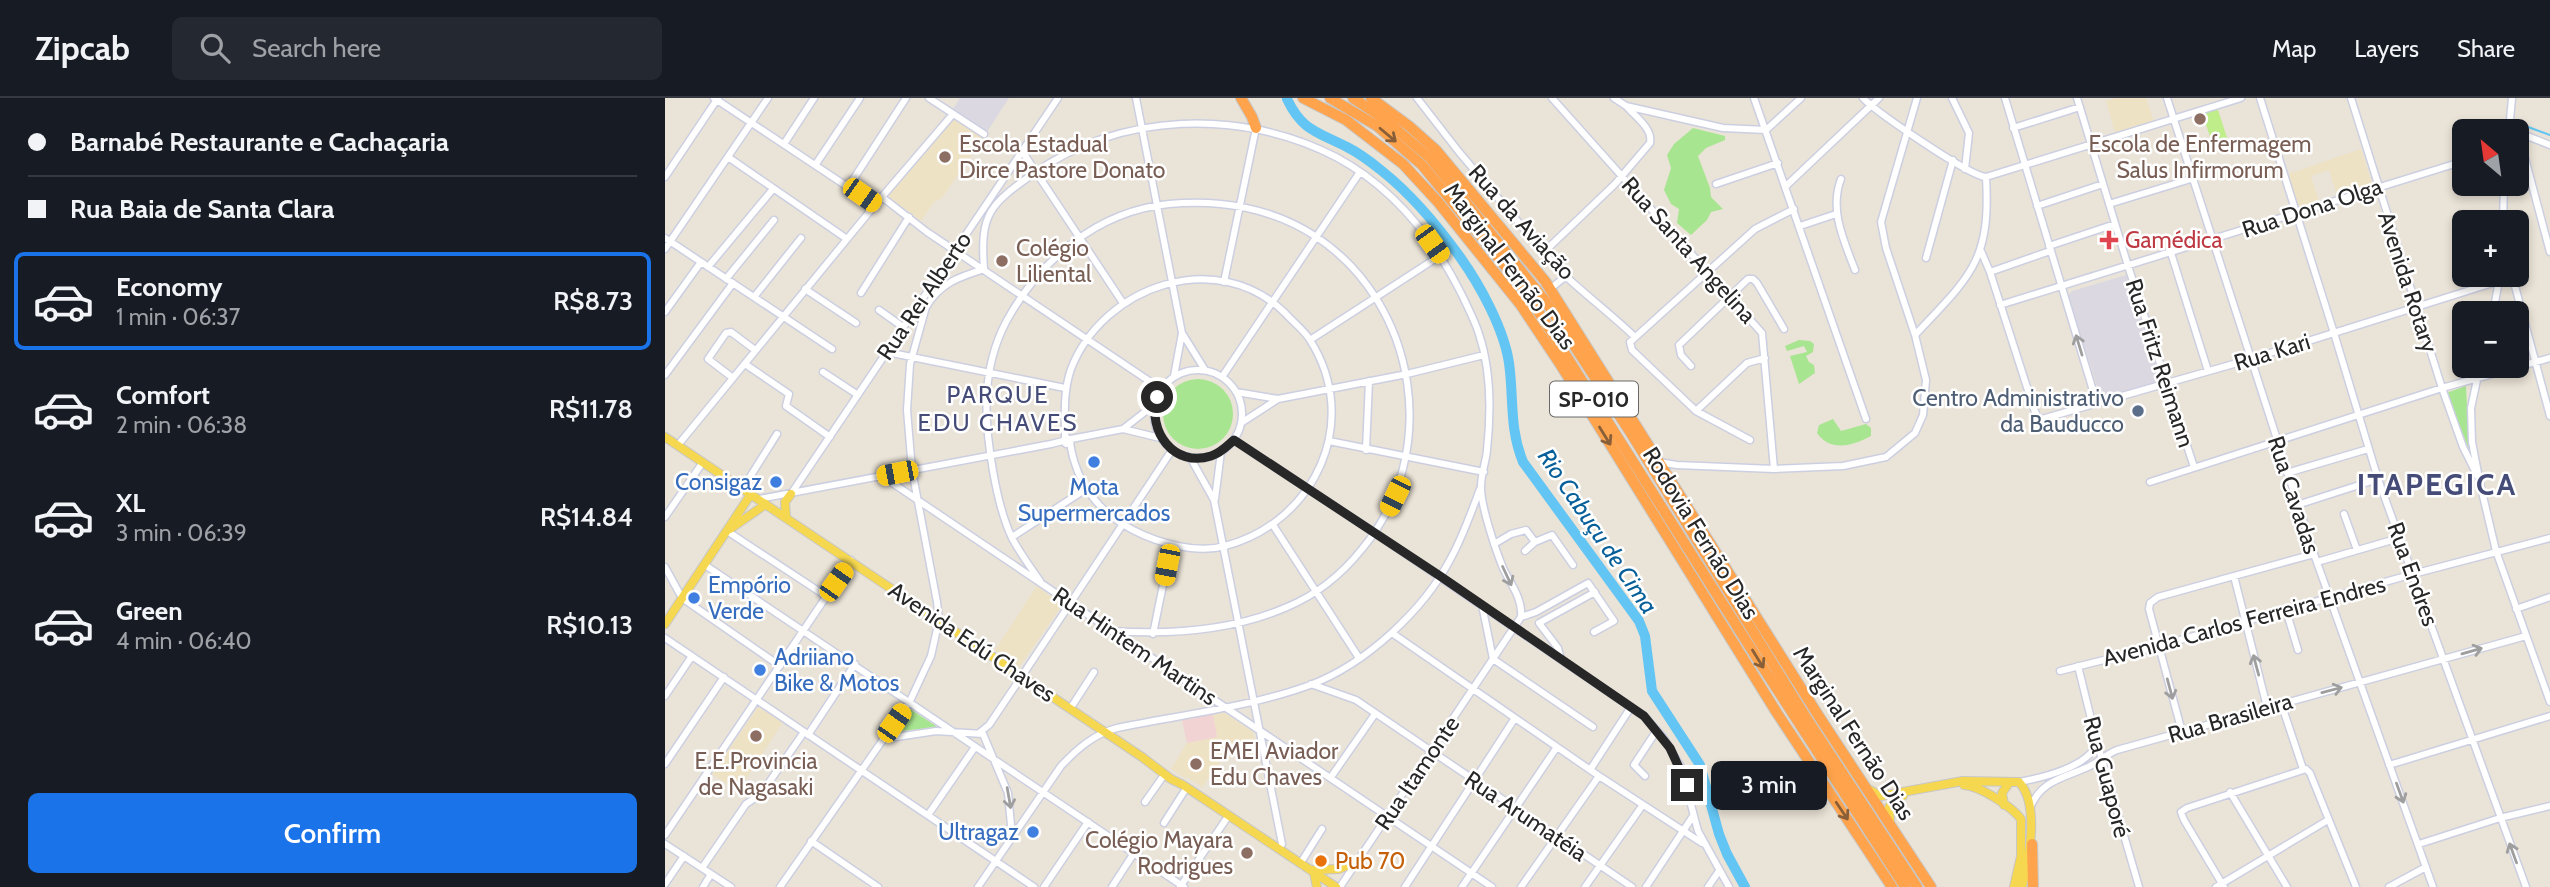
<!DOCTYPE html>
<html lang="en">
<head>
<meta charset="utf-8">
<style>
  :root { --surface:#171b24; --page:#242831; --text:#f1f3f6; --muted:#9ea1a6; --line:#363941; --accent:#1a73e8 }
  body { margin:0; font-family:Cabin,sans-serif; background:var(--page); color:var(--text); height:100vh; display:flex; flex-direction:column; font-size:26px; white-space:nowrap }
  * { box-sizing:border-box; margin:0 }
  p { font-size:23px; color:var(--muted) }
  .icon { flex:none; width:38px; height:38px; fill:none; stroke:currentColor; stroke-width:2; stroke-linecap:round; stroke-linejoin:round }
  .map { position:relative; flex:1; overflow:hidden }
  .side { display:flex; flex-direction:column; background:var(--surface); width:665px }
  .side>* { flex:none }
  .hud { display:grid; align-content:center; height:154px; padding:0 28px; background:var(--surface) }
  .needle { width:46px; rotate:331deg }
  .buttons { position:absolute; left:1787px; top:21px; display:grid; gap:14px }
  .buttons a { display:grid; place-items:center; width:77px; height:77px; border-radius:10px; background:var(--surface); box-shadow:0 4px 10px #0003; font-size:35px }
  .end { position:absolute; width:32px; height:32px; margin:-16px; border:9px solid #272727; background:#fff; box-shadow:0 0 0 4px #fff }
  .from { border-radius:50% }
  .bubble { position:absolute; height:49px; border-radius:10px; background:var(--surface); box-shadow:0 4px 10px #0003; font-size:23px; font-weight:600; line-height:49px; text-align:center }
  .car { position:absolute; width:21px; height:42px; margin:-21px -10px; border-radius:9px; box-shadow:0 0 5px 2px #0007; background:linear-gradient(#f5c518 24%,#345 0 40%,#f5c518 0 76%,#345 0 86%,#f5c518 0) }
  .hud b { display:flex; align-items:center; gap:24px; height:66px; font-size:26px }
  .hud b+b { border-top:2px solid var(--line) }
  .hud i { width:18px; height:18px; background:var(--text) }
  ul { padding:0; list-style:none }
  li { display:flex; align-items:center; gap:21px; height:98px; margin:0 14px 10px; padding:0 14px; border:4px solid transparent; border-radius:10px }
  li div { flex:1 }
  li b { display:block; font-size:26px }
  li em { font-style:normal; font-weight:600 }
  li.active { border-color:var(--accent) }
  li>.icon { width:63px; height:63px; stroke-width:1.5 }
  .button { display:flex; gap:14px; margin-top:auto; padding:14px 28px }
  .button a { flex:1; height:80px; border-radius:10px; background:var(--accent); color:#fff; font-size:28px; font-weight:600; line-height:80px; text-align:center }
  header { display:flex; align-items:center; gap:42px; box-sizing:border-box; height:98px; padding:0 35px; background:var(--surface); border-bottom:2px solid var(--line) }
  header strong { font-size:33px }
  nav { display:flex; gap:38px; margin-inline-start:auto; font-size:24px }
  .search { width:490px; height:63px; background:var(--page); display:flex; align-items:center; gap:18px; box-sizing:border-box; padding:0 24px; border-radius:10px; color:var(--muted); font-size:26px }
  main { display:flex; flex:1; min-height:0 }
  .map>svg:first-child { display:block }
  .industrial { fill:#dbd8e2 }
  .education { fill:#eee2c4 }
  .medical { fill:#f2d3d3 }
  .green { fill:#a8e590 }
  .pitch { fill:#beed8a }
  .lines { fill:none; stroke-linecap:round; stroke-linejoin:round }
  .stream { stroke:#63c5f3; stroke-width:2 }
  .river { stroke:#63c5f3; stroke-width:10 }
  .minor-casing { stroke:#cccfe1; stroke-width:9 }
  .major-casing { stroke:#c7c7c7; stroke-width:10 }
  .highway-casing { stroke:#c7c7c7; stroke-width:12 }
  .minor { stroke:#fff; stroke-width:6 }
  .major { stroke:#f6d850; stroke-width:8 }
  .highway { stroke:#ffa44d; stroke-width:10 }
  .oneway { stroke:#885f38 }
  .oneway2 { stroke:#9e9e9e }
  .route { stroke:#272727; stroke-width:9 }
  .education-dot { fill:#8d6e63; stroke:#fff; stroke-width:2.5 }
  .health-dot { fill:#e0444e; stroke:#fff; stroke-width:2.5 }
  .service-dot { fill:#5c6f8a; stroke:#fff; stroke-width:2.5 }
  .shop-dot { fill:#3f7fe0; stroke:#fff; stroke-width:2.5 }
  .food-dot { fill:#e8710a; stroke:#fff; stroke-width:2.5 }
  .labels { text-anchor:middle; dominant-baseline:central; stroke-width:5; stroke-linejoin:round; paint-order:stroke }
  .shield { fill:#fff; stroke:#686868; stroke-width:2 }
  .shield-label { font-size:21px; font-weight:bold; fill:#272727 }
  .education-label { font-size:23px; fill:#785e54; stroke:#fff; text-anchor:start }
  .street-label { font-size:23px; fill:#272727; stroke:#fff }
  .health-label { font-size:23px; fill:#be3a42; stroke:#fff; text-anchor:start }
  .service-label { font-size:23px; fill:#4e5e75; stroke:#fff; text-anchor:end }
  .shop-label { font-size:23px; fill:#366cbe; stroke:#fff; text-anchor:end }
  .food-label { font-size:23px; fill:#c56008; stroke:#fff; text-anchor:start }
  .neighbourhood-label { font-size:24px; letter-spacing:2px; fill:#464c78; stroke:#fff }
  .water-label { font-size:24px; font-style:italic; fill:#075f9a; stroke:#fff }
  .district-label { font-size:30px; font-weight:bold; letter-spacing:2px; fill:#464c78; stroke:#fff }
</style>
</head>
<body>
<header>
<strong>Zipcab</strong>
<div class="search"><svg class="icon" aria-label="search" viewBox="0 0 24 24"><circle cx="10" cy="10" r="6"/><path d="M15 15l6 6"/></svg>Search here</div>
<nav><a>Map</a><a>Layers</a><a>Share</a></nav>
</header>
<main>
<section class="side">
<div class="hud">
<b><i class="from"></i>Barnabé Restaurante e Cachaçaria</b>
<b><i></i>Rua Baia de Santa Clara</b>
</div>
<ul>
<li class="active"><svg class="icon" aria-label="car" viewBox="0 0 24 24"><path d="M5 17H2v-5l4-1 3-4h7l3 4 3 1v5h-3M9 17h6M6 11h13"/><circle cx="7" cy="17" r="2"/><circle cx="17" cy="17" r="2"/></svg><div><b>Economy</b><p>1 min · 06:37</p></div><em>R$8.73</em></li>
<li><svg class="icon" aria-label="car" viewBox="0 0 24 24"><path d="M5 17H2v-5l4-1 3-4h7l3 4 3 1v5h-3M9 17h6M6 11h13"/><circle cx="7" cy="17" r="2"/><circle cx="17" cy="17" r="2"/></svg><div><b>Comfort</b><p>2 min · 06:38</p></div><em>R$11.78</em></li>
<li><svg class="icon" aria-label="car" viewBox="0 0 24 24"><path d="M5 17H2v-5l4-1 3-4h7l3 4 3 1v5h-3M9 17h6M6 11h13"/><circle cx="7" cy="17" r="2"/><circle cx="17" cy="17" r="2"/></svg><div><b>XL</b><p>3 min · 06:39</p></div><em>R$14.84</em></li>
<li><svg class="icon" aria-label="car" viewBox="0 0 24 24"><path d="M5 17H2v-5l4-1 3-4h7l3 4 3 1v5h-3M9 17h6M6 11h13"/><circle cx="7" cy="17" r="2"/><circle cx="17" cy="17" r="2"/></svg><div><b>Green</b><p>4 min · 06:40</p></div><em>R$10.13</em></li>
</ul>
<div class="button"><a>Confirm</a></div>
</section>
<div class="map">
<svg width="1885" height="789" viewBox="0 0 1885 789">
  <rect width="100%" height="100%" fill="#eae3d7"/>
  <!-- industrial -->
  <path class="industrial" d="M295,0H344L322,34L288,11Z
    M1461,177L1495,281L1493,285L1440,301L1436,300L1403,198L1407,193Z"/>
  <!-- education -->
  <path class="education" d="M1451,0H1481L1489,24L1451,37L1441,3Z
    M289,21L318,40L277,100L269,104L256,123L225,100L224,97Z
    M1696,51L1707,86L1672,97L1664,72L1646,78L1654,104L1631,111L1620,77Z
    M372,488L397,507L354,569L330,552Z
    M93,609L118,624L73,693L47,676Z
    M558,614L588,634L592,654L557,661L536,691V688L522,679L520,680L506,671L522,645L552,639L548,616Z"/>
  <!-- medical -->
  <path class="medical" d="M548,616L552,639L522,645L517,622Z"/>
  <!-- green -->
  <path class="green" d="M1028,30L1060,38V42L1041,50L1033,58L1045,90L1046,99L1058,111L1046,114L1042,122L1026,137L1012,125L1014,111L1006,106L999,92L1006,70L1002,57L1009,46Z
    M1134,242L1145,243L1149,246L1148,254L1141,258L1144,264L1149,267L1150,275L1134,286L1125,258L1142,254L1139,248L1122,253L1120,248Z
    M498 316a35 35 0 1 1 70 0a35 35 0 1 1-70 0Z
    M1801,288L1804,351L1781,295Z
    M1168,321L1176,333L1201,326L1206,330V338C1189,347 1166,355 1152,335L1154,327Z
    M242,609L271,628V629L228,634L227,632Z"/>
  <!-- pitch -->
  <path class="pitch" d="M1552,9L1564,46L1549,51L1537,14Z"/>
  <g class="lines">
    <!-- stream -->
    <path class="stream" d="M1855,26L1885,37"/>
    <!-- river -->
    <path class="river" d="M622,1C637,33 653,34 682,49C694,55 706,64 717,73C747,97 773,128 795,159C815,187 839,231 844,265C849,300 844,330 858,364L974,523L980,538L987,593L1035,667L1054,736L1062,756L1080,789"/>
    <defs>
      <path id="minor" d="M49,0L210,107
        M264,0L319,36
        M471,0L517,235L540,272
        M752,0L794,54L894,172C918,195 945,215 970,239
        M887,0L1097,235L1109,371
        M949,0L961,8L1058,30L1101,32L1136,0
        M1089,0L1201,321
        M1198,0C1211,14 1304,78 1321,79L1576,0
        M1287,0L1304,35L1300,71
        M1340,0L1432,306
        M1412,0L1463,168L1529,369
        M1502,0L1649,456L1768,789
        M1595,0L1669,235L1713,381L1861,789
        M1686,0L1777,290L1798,349L1814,381L1831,453L1885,604
        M1348,30L1415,9
        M1844,33L1847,0
        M1852,34L1885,47
        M1853,34L1885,154
        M119,46L149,0
        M357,53L458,205
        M63,59L182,141
        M151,66L195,0
        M0,79L53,0
        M1176,81C1164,112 1179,143 1190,172
        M1051,86L1113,65
        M184,88L241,0
        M1121,88L1214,0
        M217,99L262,134L496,291
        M1444,106L1529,80
        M1372,108L1438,86
        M1838,124L1839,86
        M1135,128L1171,116
        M0,140L167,251
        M1384,148L1450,126
        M0,151L103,0
        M1316,153L1325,174L1369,311L1372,318L1377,321L1586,261L1834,183
        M879,154L950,86L985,45C988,31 971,19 962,9
        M1506,155L1543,273
        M1261,160L1288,62
        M43,169L108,91
        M319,171C315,116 324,107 368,76C454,14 577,10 671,59C729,90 768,139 797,197C803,210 810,223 814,236C826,272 826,315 822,352C821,364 816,376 816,388C815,406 831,453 838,470C845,485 858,501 856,519L675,789
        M1325,174L1385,153
        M1847,177L1885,318
        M61,181L109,122
        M559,184L591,30
        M140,191L191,225
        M885,191L901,178
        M196,195L244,119
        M89,199L136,140
        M1335,207L1799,63
        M214,212L238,229
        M0,214L36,164
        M1828,215L1835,177
        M1250,237C1305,178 1326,164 1321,79
        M645,242L776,157
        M222,254L400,290
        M80,266L124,296L121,308L165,339
        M1026,268L1016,257L1014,247L1083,181H1088L1092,185L1119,231
        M489 316a44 44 0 1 1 88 0a44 44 0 1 1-88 0Z
        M158,274L193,297
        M0,277L68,185
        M509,278L517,235
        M557,279L695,74
        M68,280L43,261L61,235L66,234L90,252
        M571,294L613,301
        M1031,313L1082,265L1100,260
        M576,325L613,301L742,276L819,257
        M458,331L490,306
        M400,339C400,316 398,294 406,271C438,188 552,148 620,215C628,224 639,232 645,242C697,324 650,424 560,448C531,456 493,445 468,432C433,414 411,384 405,345
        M406,341L458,331L495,340
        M569,342L716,439L979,618L998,639L1016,669L1033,733L1064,789
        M1085,342L1031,313L967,252L965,244L1090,131L1129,111
        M664,343L819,374
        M13,347L210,107L288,16
        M701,352L704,283
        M525,359L549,402L617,746L614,751
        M994,364L1012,367L1109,371L1178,368L1221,359L1250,335L1258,317L1261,282L1250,237L1221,150L1216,124L1252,0
        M1622,375L1703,351
        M1813,375L1807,344L1806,310L1815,268
        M217,378L827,789
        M1485,384L1777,290L1885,260
        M78,390L112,336
        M126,396L393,0
        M94,401L386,346L398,343L401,339L406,343L401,346L398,343
        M550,401L556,354
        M1632,407L1713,381
        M1679,416L1692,452
        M0,419L38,364
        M608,427L694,560
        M62,433L161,498
        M347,439L421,391
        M829,446L846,436L861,432L870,444
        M860,453L870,444L887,437L908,467
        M1652,464L1734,440
        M40,467L519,789
        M0,469L17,500L115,568
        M1569,478L1601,605L1600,610
        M375,483C365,469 355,455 347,440C337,419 332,396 328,373C319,322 316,272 341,224C374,163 432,113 504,106C555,101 607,110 650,138C754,206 776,357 697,451C677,476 651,497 622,509C567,533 507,537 447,533
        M817,507L828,561L928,629
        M1851,511L1885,499
        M1621,512L1633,552
        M856,519L871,514L923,485L949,523L929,534
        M727,535L934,678L1037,745
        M488,536L506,448
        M0,540L369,789
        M896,561L893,550L874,525L930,494
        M1413,568L1431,641L1474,789
        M1395,573L1494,548L1748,476L1885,440
        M646,586L691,602L967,789
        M0,598L27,558
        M1616,605L1638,671
        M405,611L429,574
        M1517,634L1484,511L1485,505L1493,499L1649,456
        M314,635L324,627L357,578L507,352
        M143,637L190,566
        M218,639L225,640L271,633L318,636L343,695L346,727L345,740
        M0,666L59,579
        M1724,667L1885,618
        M925,672L966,609
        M980,678L969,667L992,632
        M666,679L710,616
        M1354,684C1376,680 1424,669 1432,645
        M1565,694L1622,789
        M480,704L499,677
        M1365,710C1376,682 1399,680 1423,669C1434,664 1440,657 1452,652L1861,538
        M263,717L310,649
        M499,725L522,689
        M0,737L186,462
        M146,743L213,789
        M0,746L66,789
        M1754,746L1835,720L1885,708
        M635,766L657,731
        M37,770L81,706L96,696L139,634
        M0,786L19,758
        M38,789L46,776
        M115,789L245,603L266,558L274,522L272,504L247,372L242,312L245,266L261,209C275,185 294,179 319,171
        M313,789L396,668C412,651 429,636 452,630C515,617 585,609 645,587C701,566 759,512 786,460C798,438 806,415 815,391
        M379,789L423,724
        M447,789L469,755
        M515,789L564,717
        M740,789L850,620
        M797,789L892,649
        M856,789L934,678
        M920,789L977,708
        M981,789L1028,718
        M1043,789L1054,773
        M1551,789L1663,722
        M1559,789L1519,722L1516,714L1522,710L1641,671L1645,675L1691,789
        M1724,789L1761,769"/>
      <path id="major" d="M0,339L477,659L506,681L518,687L671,789
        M121,419L120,404L126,396
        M65,431L101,406
        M0,526L86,396
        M1299,687C1315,688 1346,708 1356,721V758L1349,789
        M1203,691L1216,698L1298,683L1354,684C1375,706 1364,762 1357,789
        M1339,707L1337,695L1344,685
        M1225,722L1224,709L1230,702L1238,698
        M648,772L674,771L692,763
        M649,775L652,789"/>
      <path id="highway" d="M576,0L587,19L591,30
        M638,0L681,22L738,66L773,104L855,206L897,269L1112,615L1227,789
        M665,0L712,28L757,67L859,191L1097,568L1240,789
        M688,0L718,20L765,60L881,204L967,337L1142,621L1252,789
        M706,0L744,28L771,52L880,183L1153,617L1266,789
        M1367,746L1368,789"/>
    </defs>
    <!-- minor casing -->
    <use href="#minor" class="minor-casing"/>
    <!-- major casing -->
    <use href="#major" class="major-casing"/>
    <!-- highway casing -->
    <use href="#highway" class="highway-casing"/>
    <!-- minor -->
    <use href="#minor" class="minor"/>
    <!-- major -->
    <use href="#major" class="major"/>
    <!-- highway -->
    <use href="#highway" class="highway"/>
  </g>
  <!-- one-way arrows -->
  <defs><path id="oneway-shaft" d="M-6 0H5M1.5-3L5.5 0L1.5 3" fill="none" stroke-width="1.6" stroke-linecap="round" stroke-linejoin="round" transform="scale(1.75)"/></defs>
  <g class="oneway">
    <use href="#oneway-shaft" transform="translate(723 37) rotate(40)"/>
    <use href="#oneway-shaft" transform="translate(940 338) rotate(58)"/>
    <use href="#oneway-shaft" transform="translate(1093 561) rotate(58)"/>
    <use href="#oneway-shaft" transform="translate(1177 713) rotate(56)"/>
  </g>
  <g class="oneway2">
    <use href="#oneway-shaft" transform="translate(1414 247) rotate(-107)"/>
    <use href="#oneway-shaft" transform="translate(842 478) rotate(65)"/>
    <use href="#oneway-shaft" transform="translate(1807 553) rotate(-16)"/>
    <use href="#oneway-shaft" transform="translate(1591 567) rotate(-105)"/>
    <use href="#oneway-shaft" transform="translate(1505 591) rotate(75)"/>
    <use href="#oneway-shaft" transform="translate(1667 592) rotate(-15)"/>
    <use href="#oneway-shaft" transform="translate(1735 695) rotate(70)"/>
    <use href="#oneway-shaft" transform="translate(344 700) rotate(80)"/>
    <use href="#oneway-shaft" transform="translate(1848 755) rotate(-110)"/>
  </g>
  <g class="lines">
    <!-- route -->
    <path class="route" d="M492,299C482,333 509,370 546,358C556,355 562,348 569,342L775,478L979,618L1005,650L1022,687"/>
  </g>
  <!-- markers -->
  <g class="education-dot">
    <circle cx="1535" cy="21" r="7"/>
    <circle cx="280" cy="59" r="7"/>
    <circle cx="337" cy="163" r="7"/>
    <circle cx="91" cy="638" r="7"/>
    <circle cx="531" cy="666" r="7"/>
    <circle cx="582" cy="755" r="7"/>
  </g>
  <path class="health-dot" d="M1440.5 131.5h7v7h7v7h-7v7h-7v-7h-7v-7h7z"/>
  <circle class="service-dot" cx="1473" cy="313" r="7"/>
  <g class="shop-dot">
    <circle cx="429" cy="364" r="7"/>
    <circle cx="111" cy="384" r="7"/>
    <circle cx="29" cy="500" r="7"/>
    <circle cx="95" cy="572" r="7"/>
    <circle cx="368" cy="734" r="7"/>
  </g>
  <circle class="food-dot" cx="656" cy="763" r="7"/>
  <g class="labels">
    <!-- shield labels -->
    <rect class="shield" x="885" y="283.5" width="88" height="35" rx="5"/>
    <g class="shield-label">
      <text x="929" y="301">SP-010</text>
    </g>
    <!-- education labels -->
    <g class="education-label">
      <text x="294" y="46">Escola Estadual<tspan x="294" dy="26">Dirce Pastore Donato</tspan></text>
      <text x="1535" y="46" text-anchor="middle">Escola de Enfermagem<tspan x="1535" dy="26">Salus Infirmorum</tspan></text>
      <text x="351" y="150">Colégio<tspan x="351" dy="26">Liliental</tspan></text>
      <text x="545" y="653">EMEI Aviador<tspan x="545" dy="26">Edu Chaves</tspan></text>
      <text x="91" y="663" text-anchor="middle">E.E.Provincia<tspan x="91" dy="26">de Nagasaki</tspan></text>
      <text x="568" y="742" text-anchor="end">Colégio Mayara<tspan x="568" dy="26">Rodrigues</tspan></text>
    </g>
    <!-- street labels -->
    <g class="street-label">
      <text transform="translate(1647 110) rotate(-18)">Rua Dona Olga</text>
      <text transform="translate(857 124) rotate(48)">Rua da Aviação</text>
      <text transform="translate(1024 152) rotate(48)">Rua Santa Angelina</text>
      <text transform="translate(845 168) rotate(53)">Marginal Fernão Dias</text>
      <text transform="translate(1743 184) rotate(72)">Avenida Rotary</text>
      <text transform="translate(259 198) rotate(-56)">Rua Rei Alberto</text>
      <text transform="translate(1607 254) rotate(-17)">Rua Kari</text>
      <text transform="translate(1495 265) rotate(72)">Rua Fritz Reimann</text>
      <text transform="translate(1629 397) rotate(72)">Rua Cavadas</text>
      <text transform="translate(1036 435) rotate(58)">Rodovia Fernão Dias</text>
      <text transform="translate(1748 476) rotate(70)">Rua Endres</text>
      <text transform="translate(1579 523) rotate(-15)">Avenida Carlos Ferreira Endres</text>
      <text transform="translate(307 544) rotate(34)">Avenida Edú Chaves</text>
      <text transform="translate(470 548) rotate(34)">Rua Hintem Martins</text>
      <text transform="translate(1565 620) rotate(-16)">Rua Brasileira</text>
      <text transform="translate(1189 635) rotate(57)">Marginal Fernão Dias</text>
      <text transform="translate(752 675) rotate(-56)">Rua Itamonte</text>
      <text transform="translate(1442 679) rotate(75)">Rua Guaporé</text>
      <text transform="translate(861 718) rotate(34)">Rua Arumatéia</text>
    </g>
    <!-- health labels -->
    <g class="health-label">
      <text x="1460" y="142">Gamédica</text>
    </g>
    <!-- service labels -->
    <g class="service-label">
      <text x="1459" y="300">Centro Administrativo<tspan x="1459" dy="26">da Bauducco</tspan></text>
    </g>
    <!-- shop labels -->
    <g class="shop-label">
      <text x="97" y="384">Consigaz</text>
      <text x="429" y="389" text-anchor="middle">Mota<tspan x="429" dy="26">Supermercados</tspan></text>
      <text x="43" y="487" text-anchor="start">Empório<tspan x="43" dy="26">Verde</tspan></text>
      <text x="109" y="559" text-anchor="start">Adriiano<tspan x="109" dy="26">Bike &amp; Motos</tspan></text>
      <text x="354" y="734">Ultragaz</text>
    </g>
    <!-- food labels -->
    <g class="food-label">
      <text x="670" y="763">Pub 70</text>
    </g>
    <!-- neighbourhood labels -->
    <g class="neighbourhood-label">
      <text x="333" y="296">PARQUE<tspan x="333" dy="28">EDU CHAVES</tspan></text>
    </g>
    <!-- water labels -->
    <g class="water-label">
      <text transform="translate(933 433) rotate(56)">Rio Cabuçu de Cima</text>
    </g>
    <!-- district labels -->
    <g class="district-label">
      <text x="1772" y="386">ITAPEGICA</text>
    </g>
  </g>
</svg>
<div class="buttons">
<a><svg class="needle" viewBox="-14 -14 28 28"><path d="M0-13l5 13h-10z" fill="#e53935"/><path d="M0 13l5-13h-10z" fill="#9ea1a6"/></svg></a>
<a>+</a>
<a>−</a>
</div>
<i class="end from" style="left:492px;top:299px"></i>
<i class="end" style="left:1022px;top:687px"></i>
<div class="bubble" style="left:1046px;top:663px;width:116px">3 min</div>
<i class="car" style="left:197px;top:97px;rotate:125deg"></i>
<i class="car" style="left:767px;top:146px;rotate:144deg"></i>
<i class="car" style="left:232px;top:375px;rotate:259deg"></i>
<i class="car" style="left:730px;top:398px;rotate:206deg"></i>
<i class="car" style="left:502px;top:467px;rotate:191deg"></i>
<i class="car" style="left:171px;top:484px;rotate:35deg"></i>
<i class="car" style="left:229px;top:625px;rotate:35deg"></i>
</div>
</main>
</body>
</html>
